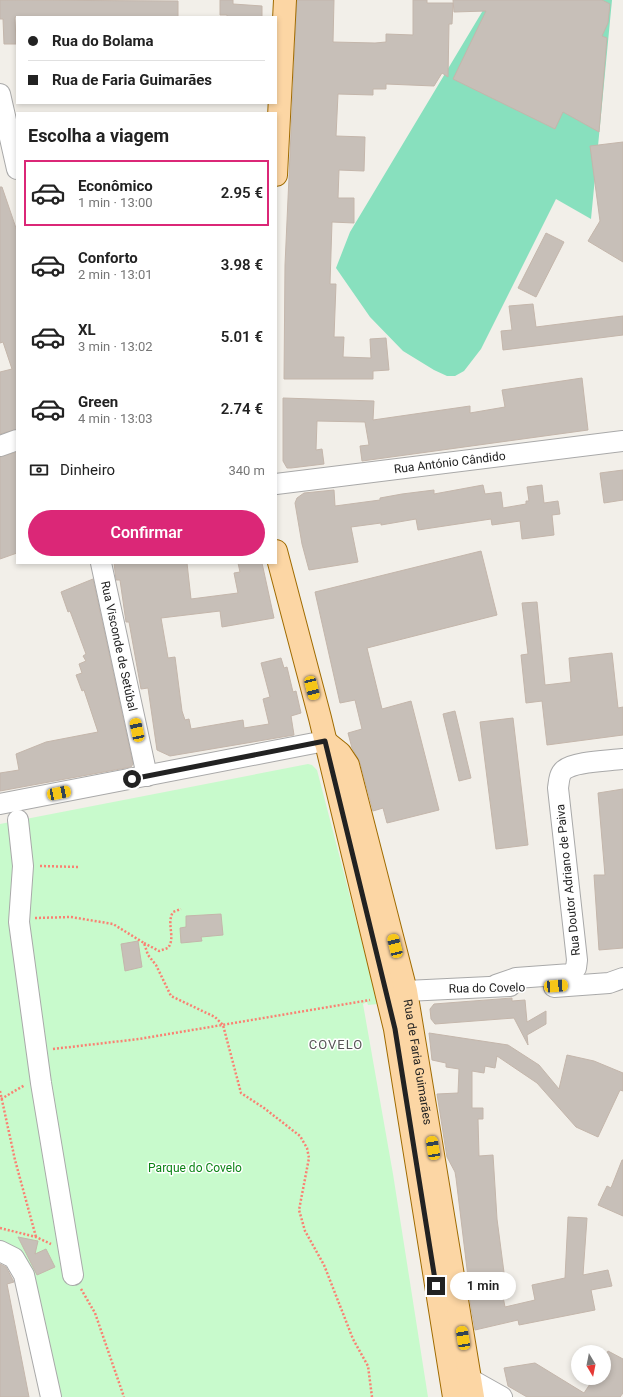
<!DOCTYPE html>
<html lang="pt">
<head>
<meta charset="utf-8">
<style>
  :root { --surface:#fff; --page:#f2f2f2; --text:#222; --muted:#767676; --line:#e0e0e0; --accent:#db2777 }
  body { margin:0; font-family:Roboto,sans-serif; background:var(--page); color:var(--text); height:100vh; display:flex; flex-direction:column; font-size:15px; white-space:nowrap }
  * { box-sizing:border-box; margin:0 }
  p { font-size:13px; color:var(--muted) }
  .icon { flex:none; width:22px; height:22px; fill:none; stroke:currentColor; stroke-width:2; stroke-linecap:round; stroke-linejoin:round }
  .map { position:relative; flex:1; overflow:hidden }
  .panel { position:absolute; left:16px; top:112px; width:261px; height:452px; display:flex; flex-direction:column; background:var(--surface); border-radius:0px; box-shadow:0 2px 6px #0003 }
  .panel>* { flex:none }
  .top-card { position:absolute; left:16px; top:16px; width:261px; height:88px; border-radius:0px; box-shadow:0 2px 6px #0003; display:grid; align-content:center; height:88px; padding:0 12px; background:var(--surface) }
  .needle { width:26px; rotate:170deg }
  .controls { position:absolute; left:571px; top:1345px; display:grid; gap:8px }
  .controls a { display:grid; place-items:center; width:40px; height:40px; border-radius:50%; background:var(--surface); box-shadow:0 2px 6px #0003; font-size:20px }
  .end { position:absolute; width:18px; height:18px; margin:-9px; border:5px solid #222; background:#fff; box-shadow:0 0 0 2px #fff }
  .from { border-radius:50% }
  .bubble { position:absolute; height:28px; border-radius:14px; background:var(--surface); box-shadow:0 2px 6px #0003; font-size:13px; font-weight:600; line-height:28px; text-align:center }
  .car { position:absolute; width:12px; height:24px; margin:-12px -6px; border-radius:5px; box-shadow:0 0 3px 1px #0007; background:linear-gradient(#f5c518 24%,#345 0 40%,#f5c518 0 76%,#345 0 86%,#f5c518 0) }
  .top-card b { display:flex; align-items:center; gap:14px; height:38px; font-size:15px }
  .top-card b+b { border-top:1px solid var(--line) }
  .top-card i { width:10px; height:10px; background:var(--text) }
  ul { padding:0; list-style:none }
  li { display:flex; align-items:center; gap:12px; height:66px; margin:0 8px 6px; padding:0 4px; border:2px solid transparent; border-radius:0px }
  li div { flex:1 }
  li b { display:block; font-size:15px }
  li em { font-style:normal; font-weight:600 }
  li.active { border-color:var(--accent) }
  li>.icon { width:36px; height:36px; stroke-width:1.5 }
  h2 { padding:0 12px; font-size:18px; line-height:48px }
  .pay { display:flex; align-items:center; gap:10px; height:44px; padding:0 12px; font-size:15px }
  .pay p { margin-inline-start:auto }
  .action { display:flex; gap:8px; margin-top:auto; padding:8px 12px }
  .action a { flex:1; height:46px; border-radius:24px; background:var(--accent); color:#fff; font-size:16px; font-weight:600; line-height:46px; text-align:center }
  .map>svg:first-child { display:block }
  .park { fill:#c8facc }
  .pitch { fill:#88e0be }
  .building { fill:#c7bfb8; stroke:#c4b6ab }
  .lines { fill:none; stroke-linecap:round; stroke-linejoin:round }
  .minor-casing { stroke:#a9a9a9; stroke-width:22 }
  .major-casing { stroke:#a06b00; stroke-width:24 }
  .path { stroke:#fa8072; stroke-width:2.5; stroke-dasharray:2 2; stroke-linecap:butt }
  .minor { stroke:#fff; stroke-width:20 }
  .major { stroke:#fcd6a4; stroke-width:22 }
  .route { stroke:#222; stroke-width:5 }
  .labels { text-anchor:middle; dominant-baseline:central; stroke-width:3; stroke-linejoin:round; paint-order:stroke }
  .street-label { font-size:12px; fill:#222; stroke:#fff }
  .park-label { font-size:12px; fill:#0c8416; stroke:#fff }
  .neighbourhood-label { font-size:13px; letter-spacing:1px; fill:#555; stroke:#fff }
</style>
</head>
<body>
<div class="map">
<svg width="623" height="1397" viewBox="0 0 623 1397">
  <rect width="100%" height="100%" fill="#f2efe9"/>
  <!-- park -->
  <path class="park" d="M308,764L312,765L317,770L378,1004L368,1005L367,1002L363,1004L393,1174L428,1397H58L35,1297L0,1244V824Z"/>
  <!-- pitch -->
  <path class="pitch" d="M487,0H612L591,219L556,199L481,349L464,371L455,376H447L434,370L403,351L370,317L336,268L350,232L482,12Z"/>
  <!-- building -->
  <path class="building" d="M0,0L178,1V17H15L16,44H4L3,19H0Z
    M220,0H233V4L262,6V17H227V15H220Z
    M297,0H334L333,42L375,43L386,42V34L413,35V0H427V3H453L452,24H449L448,77L442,73L434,86L386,84V89H373V95L338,94L336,136L365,137L364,171L339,170L338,198H354V223L332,222L330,284H336L334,337H344L343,357L371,358L370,339L386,338L389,370L373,371V379H284L285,265Z
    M453,0H602L610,4L608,23L602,36L607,38L599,132L563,112L555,129L453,79L486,11L454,12Z
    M623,142V262L588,241L600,221L590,146Z
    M0,187H2L17,231V429L0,434V372L12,369L3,342L0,343Z
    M546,233L564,242L536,297L518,288Z
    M533,304L536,327L623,316V335L503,350L501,331L512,330L509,306Z
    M582,378L588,430L362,461L360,446L369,445L365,422L317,421L316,450L322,449L324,464L291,468H287L283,461V398L374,401L373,420L470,406V413L505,407L502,390Z
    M17,452V553L0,559V457Z
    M623,470V500L604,503L600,473Z
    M483,485L485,494L501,492L503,508L526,504V501H529L527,487L542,485L544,503L558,501L560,514L552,515L554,535L522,539L520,521L492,525L491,519L418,530L416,519L381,525V523L351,527L358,562L309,570L302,544L295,503L297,498L304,493L334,490L335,506L380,500V498L402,494L434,490V494Z
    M481,551L497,615L367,648L382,709L411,701L439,810L387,823L383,808L373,811L360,762L352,748L348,733L362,729L355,700L340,703L315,592Z
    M114,563H187L191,599L238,593L234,573L240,572L238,563H262L274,618L222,627L220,611L161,618L168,658L175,657L182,711L185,720L189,719L191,729L243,720L244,728L269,724L263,699L270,697L261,663L281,658L284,668L287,667L293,692L296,691L301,713L291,716L294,735L170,756L157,750L148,688L141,689L129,622H126L120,580H116Z
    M93,579L133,764L131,767L0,791V773L19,770L16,754L46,742L98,732L84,690L82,691L76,675L82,673L79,664L86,661L83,656L86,654L70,611L68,612L61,592Z
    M537,602L545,685L571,682L569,658L612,653L618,708L623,707V735L547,745L542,701L526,703L521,655L528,654L522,603Z
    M455,711L471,778L459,781L443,714Z
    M513,718L528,845L496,849L480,722Z
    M623,789V948L599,950L594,875H605L598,793Z
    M221,914L223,935L201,937L202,941L181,943L180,928L186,927V916Z
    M138,941L142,967L125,971L121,944Z
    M512,998V1001L525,1000L527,1022L546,1011V1024L527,1035L528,1045L514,1018L435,1024L431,1019L430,1009L434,1004Z
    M429,1033L508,1045L539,1065L559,1089L567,1055L594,1061L623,1073V1091L620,1090L598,1137L576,1127L537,1083L497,1056L495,1068L485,1066L484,1073L472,1071V1108H483V1119H478L479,1156L493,1155L497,1219L505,1280L500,1281L505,1307L535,1300L532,1285L565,1278L568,1217L587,1218L583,1275L608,1270L612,1286L591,1290L595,1310L519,1325L518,1320L475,1330L466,1278L468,1277L456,1178L455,1172L447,1157L437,1094L458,1093L459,1069L446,1067V1063L432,1060Z
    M622,1160H623V1216L598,1205L607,1186L611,1188Z
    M18,1237L38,1241L35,1254L46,1249L55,1267L37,1275Z
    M0,1264L6,1267L14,1282L7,1284L29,1397H0Z
    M608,1351L623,1359V1393L620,1397H527L508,1386L504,1368L535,1363L584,1393L594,1378H604V1358Z"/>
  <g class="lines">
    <defs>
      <g id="minor">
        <path d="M0,94L17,169"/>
        <path d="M0,446L17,440"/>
        <path id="s1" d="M276,484L623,441"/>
        <path id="s2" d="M101,563L147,776"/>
        <path d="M0,804L325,741"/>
        <path d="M18,820L23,866L19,922L41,1083L73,1275"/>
        <path d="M395,981L396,985L406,991L510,986"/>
        <path d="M496,985L516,978L571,974L576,968L577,960L558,788C559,782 559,774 564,770C575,761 608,761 623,759"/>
        <path d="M554,987L609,983L623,978"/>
        <path d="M0,1251L14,1258L24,1275L51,1397"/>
        <path d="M470,1379L502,1397"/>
      </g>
      <g id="major">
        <path d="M276,175L285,0"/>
        <path d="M276,551L320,718L395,1029L454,1397"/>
        <path id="s3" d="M325,741L340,753L348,765L406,991L473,1397"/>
      </g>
    </defs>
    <!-- minor casing -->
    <use href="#minor" class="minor-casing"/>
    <!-- major casing -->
    <use href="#major" class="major-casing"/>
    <!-- path -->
    <path class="path" d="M40,866L80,867
      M35,918L71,917L113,924L144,943L148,955L156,965L171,996L215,1017L223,1025L241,1093L264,1108L300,1136L307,1148L309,1158L299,1210L305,1231L324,1265L353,1339L368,1366L372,1397
      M144,943L159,951L168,948C176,937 166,924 173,912L181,909
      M53,1049L139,1039L370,1000
      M0,1091L15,1160L36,1237
      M1,1099L25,1085
      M0,1228L36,1237L51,1244
      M81,1289L95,1313L124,1397"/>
    <!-- minor -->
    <use href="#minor" class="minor"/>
    <!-- major -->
    <use href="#major" class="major"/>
  </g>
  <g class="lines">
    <!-- route -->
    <path class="route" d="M132,779L325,741L395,1029L436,1286"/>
  </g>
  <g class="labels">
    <!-- street labels -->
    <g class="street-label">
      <text stroke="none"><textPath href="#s1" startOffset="175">Rua António Cândido</textPath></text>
      <text stroke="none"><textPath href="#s2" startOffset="85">Rua Visconde de Setúbal</textPath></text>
      <text transform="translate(568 880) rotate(-96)">Rua Doutor Adriano de Paiva</text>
      <text transform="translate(487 988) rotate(-1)">Rua do Covelo</text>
      <text stroke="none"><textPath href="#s3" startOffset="339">Rua de Faria Guimarães</textPath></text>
    </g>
    <!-- park labels -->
    <g class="park-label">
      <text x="195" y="1168">Parque do Covelo</text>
    </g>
    <!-- neighbourhood labels -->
    <g class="neighbourhood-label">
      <text x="336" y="1044">COVELO</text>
    </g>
  </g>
</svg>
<div class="controls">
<a><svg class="needle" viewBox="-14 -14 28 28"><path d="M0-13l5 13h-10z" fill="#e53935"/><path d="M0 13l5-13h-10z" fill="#767676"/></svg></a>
</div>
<i class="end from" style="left:132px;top:779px"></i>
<i class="end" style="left:436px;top:1286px"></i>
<div class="bubble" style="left:450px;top:1272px;width:66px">1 min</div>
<i class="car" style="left:312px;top:688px;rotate:166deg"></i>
<i class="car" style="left:137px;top:730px;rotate:348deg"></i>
<i class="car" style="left:59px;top:793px;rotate:79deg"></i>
<i class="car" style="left:395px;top:946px;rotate:346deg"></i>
<i class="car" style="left:556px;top:986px;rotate:86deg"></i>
<i class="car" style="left:433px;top:1148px;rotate:351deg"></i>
<i class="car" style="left:463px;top:1338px;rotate:351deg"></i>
<div class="top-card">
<b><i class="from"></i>Rua do Bolama</b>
<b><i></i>Rua de Faria Guimarães</b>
</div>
<section class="panel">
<h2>Escolha a viagem</h2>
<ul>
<li class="active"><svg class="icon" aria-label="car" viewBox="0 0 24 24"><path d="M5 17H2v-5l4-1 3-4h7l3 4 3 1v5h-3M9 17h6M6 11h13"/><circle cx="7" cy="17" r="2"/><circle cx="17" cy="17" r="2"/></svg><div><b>Econômico</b><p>1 min · 13:00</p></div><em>2.95 €</em></li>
<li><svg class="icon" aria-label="car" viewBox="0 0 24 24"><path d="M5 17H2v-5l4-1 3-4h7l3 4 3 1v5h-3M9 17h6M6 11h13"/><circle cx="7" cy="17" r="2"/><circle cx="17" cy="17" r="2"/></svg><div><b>Conforto</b><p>2 min · 13:01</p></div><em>3.98 €</em></li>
<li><svg class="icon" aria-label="car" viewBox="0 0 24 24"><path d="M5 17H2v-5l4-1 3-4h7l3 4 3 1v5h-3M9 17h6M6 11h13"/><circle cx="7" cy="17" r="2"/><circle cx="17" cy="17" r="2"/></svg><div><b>XL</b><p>3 min · 13:02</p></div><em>5.01 €</em></li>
<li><svg class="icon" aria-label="car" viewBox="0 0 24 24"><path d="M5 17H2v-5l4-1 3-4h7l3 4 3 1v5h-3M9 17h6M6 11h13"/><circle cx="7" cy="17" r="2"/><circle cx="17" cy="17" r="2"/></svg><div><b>Green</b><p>4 min · 13:03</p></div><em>2.74 €</em></li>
</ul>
<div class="pay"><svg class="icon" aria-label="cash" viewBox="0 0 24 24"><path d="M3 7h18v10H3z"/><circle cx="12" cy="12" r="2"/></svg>Dinheiro<p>340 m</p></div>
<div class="action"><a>Confirmar</a></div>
</section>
</div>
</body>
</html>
